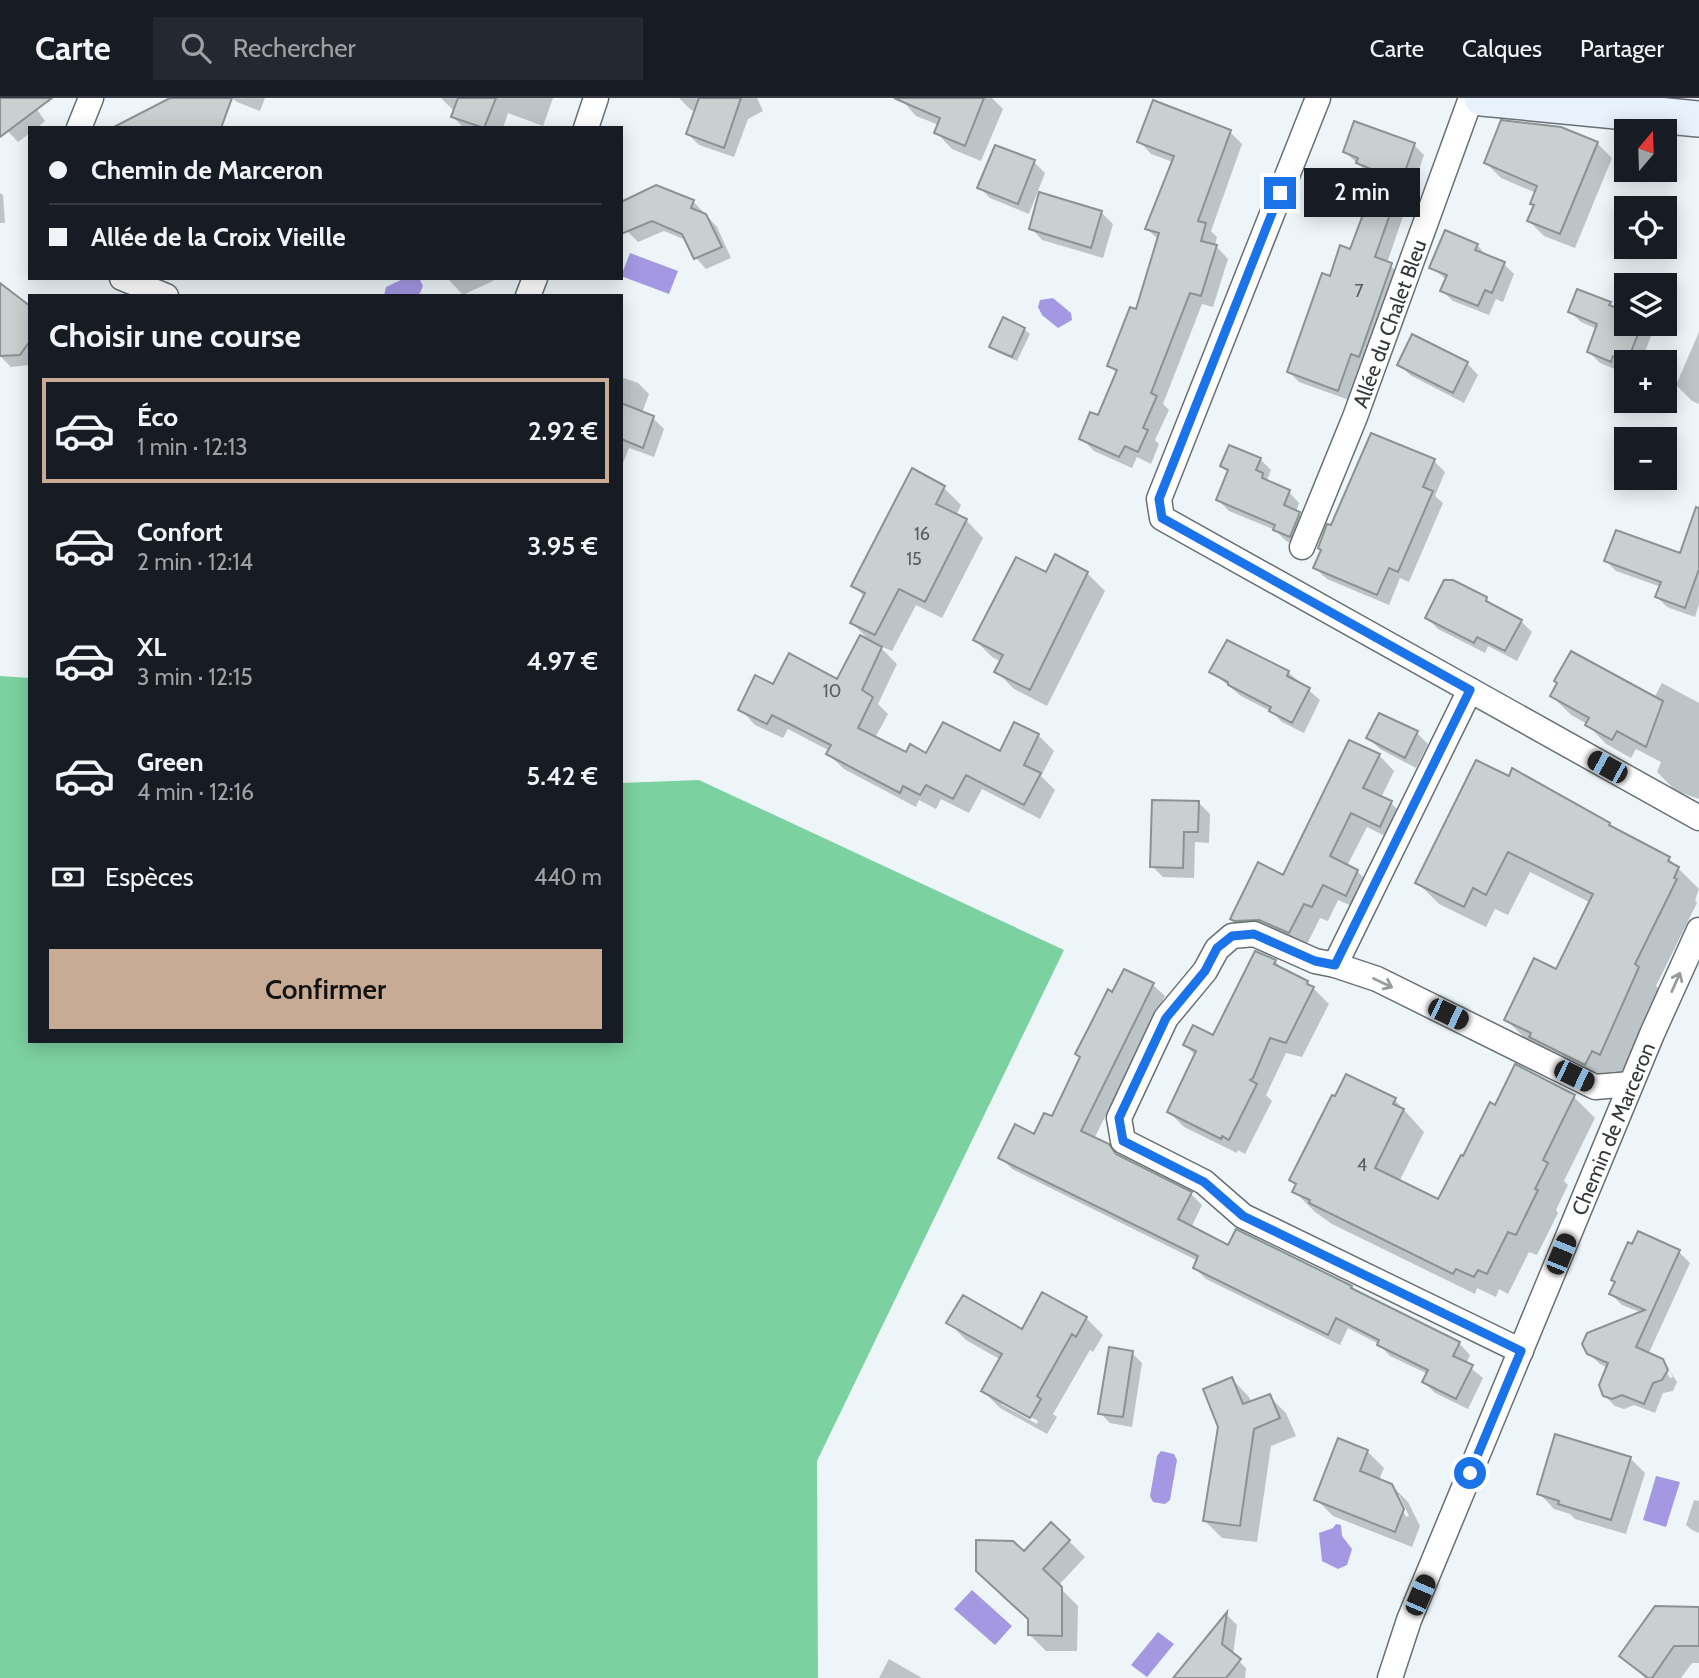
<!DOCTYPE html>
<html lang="fr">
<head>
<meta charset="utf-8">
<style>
  :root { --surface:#171b24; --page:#242831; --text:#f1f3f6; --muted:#9ea1a6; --line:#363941; --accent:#c7ab94 }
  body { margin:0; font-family:Cabin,sans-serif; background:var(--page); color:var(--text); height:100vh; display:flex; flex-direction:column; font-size:26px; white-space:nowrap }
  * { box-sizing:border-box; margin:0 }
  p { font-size:23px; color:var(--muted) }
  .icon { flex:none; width:38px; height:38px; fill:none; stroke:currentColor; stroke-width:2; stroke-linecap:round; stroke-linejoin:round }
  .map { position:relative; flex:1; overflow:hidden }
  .sheet { position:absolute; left:28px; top:196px; width:595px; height:749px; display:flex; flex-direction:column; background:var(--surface); border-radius:0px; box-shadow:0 4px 18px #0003 }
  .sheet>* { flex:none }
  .banner { position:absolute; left:28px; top:28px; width:595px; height:154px; border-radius:0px; box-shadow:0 4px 18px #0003; display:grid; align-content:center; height:154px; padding:0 21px; background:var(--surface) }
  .needle { width:46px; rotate:19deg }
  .fabs { position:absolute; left:1614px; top:21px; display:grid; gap:14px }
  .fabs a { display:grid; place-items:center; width:63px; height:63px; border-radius:0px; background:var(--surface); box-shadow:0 4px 18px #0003; font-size:35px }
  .end { position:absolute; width:32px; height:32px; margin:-16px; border:9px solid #1a73e8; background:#fff; box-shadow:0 0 0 4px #fff }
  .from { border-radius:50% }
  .bubble { position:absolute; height:49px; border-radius:0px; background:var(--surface); box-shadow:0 4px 18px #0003; font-size:23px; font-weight:600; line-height:49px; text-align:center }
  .car { position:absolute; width:21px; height:42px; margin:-21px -10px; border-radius:9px; box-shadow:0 0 5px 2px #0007; background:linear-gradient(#222 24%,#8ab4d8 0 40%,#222 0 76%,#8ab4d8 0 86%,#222 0) }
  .banner b { display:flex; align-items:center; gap:24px; height:66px; font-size:26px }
  .banner b+b { border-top:2px solid var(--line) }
  .banner i { width:18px; height:18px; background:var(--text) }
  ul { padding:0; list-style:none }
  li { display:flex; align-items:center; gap:21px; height:105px; margin:0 14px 10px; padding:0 7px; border:4px solid transparent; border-radius:0px }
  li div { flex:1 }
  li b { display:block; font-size:26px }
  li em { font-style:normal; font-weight:600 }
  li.selected { border-color:var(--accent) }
  li>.icon { width:63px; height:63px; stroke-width:1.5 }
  h2 { padding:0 21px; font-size:32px; line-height:84px }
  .pay { display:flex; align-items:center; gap:18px; height:77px; padding:0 21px; font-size:26px }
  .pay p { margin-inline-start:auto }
  .cta { display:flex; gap:14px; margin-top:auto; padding:14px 21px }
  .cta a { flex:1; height:80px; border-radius:0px; background:var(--accent); color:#111; font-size:28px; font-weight:600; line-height:80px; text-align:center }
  header { display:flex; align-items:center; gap:42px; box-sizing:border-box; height:98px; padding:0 35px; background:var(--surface); border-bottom:2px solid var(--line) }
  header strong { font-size:33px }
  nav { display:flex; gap:38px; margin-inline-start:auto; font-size:24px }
  .search { width:490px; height:63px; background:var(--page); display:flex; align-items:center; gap:18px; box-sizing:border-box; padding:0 24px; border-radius:0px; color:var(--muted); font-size:26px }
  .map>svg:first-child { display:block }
  .forest { fill:#7cd1a0 }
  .water { fill:#a498e3 }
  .shadow { fill:#0003; fill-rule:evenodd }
  .building { fill:#c8d1d0; stroke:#8a9292; stroke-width:2 }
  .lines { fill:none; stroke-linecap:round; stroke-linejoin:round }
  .street-casing { stroke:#697073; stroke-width:27 }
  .secondary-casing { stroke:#697073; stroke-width:38 }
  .street { stroke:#fff; stroke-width:24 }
  .secondary { stroke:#e9f1fd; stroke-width:35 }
  .oneway { stroke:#9a9c9c }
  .route { stroke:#1a73e8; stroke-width:9 }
  .labels { text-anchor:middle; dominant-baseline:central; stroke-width:7; stroke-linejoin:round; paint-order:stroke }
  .number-label { font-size:18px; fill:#5a5e5f }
  .street-label { font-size:21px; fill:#353839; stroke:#fff }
</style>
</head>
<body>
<header>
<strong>Carte</strong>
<div class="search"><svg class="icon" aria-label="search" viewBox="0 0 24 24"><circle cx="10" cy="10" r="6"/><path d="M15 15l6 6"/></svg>Rechercher</div>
<nav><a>Carte</a><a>Calques</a><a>Partager</a></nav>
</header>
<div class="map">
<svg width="1699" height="1580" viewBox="0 0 1699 1580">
  <rect width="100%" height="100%" fill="#edf5f9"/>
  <!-- forest -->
  <path class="forest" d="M0,578L30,580V943H621V685L699,682L1064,852L817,1363L818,1580H0Z"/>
  <!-- water -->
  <path class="water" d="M630,155L678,173L669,196L621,178Z
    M405,180H419L423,188L420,195L415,198H384L386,189Z
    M1053,200L1071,215L1072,222L1058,230L1042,217L1038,209L1040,202Z
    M1161,1353L1174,1356L1177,1362L1170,1402L1165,1406L1153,1404L1150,1398L1157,1358Z
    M1656,1378L1680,1384L1666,1429L1643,1422Z
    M1336,1426L1341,1427L1342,1438L1352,1451L1347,1467L1338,1471L1322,1463L1319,1435L1333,1430Z
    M972,1492L1012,1528L995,1547L954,1511Z
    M1158,1534L1174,1546L1147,1579L1131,1567Z"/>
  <!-- shadow -->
  <path class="shadow" d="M0,0H29L45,23L37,30H30V35L18,44L0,25Z
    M232,0H265L260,13L237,4Z
    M441,0H553L543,28L508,15L503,30H464L453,19L455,14Z
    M679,0H757L763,13L748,21L734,59L699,47L688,36L696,14L690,11Z
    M900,0H992L1003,11L981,63L952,51L936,34L939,27L916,18Z
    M1230,34L1242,46L1211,133L1217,139L1215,147L1228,161L1213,209L1202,206L1163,306L1169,312L1155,342L1159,346L1151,366L1137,359L1132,370L1094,353L1081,340L1099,320L1118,276L1109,267L1137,213L1159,142L1147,131L1173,64L1151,56L1139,43Z
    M1597,45L1612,60L1575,150L1544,138L1529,123L1535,108L1532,105L1536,95L1501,80L1486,65Z
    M1414,47L1424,57L1387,165L1401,177L1349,302L1299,284L1289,274L1331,180L1351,153L1379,79L1368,75L1345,54Z
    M1034,64L1045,75L1029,116L990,100L979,89Z
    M0,95L3,97L5,125H0Z
    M693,103L717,129L731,160L706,171L696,160L688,143L664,133L638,144L627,133Z
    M1101,114L1113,126L1103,160L1042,142L1031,130Z
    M1477,147L1487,158L1504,166L1514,176L1503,204L1496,201L1489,217L1453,203L1442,193L1447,182L1432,170Z
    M447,180H492L493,183L463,197Z
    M0,188L30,211V267L11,269L0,258Z
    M1578,193L1610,206L1626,226H1646L1653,233L1641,264H1626V269L1624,268L1622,274L1600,265L1589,254L1597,231L1581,224L1570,214Z
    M1024,231L1030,236L1017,263L997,254L991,249Z
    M1699,234V306L1692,303L1676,287Z
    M1467,265L1478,277L1464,305L1410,277L1399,266Z
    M621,279L638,285L649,296L642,315L653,320L664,331L654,359L629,350L623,365L621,364Z
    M1260,361L1271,372L1267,382L1289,394L1299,405L1296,414L1310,426L1301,449L1286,443L1275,432L1229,413L1218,402L1229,375L1222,368Z
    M1434,363L1445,374L1435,398L1443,405L1409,484L1400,480L1389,507L1327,481L1315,470L1332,430Z
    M944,390L961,407L956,418L966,422L983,440L942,520L916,507L892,553L878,547L897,566L878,606L888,616L875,640L907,657L1000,656L1038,637L1054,653L1041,678L1055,692L1040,721L982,691L969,715L941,701L936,711L919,702L916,709L844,671L828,656L830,653L788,631L783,640L755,627L740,611L774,588L838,583L871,544L852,525L865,499L854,488Z
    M1699,445V506L1695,519L1667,509L1657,499L1661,489L1616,473L1606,463L1681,457Z
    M1055,459L1087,475L1105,493L1047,608L1014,591L997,574L1002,564L992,559L975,542L1046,476Z
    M1446,480L1486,501L1495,510L1521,523L1532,534L1517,563L1488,548L1485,555L1438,531L1427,520Z
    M1212,574H1288L1320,602L1304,635L1282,624L1272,614L1241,598Z
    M1662,585L1699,605V701L1676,693L1657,674L1661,664L1636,651L1631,660L1606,646L1587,626L1571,617L1552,598L1654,600Z
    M1417,635L1428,646L1416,670L1380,651L1368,640Z
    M1379,657L1394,673L1381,700L1391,705L1406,720L1395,743L1367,729L1347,768L1357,773L1373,789L1361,812L1338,802L1328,823L1320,820L1305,850L1248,836L1232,820L1283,779Z
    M1477,664L1609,727L1615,732L1669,761L1699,791L1695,802L1697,805L1656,888L1660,892L1622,977L1614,973L1607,988L1528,943L1506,922L1557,873L1591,805L1530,774L1508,817L1495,811L1486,829L1439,806L1417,784Z
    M1199,705L1210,716L1209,745L1195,744L1194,780L1163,779L1152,768Z
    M1275,863L1284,873L1307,884L1329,906L1302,959L1286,955L1266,997L1272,1003L1245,1056L1238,1052L1237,1055L1184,1029L1169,1014L1196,958L1185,947L1214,940Z
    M1125,873L1153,887L1165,898L1094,1041L1120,1060L1191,1096L1202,1107L1191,1130L1229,1149L1351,1189L1357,1195L1459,1245L1470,1257L1466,1266L1483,1280L1468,1311L1435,1295L1424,1284L1428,1276L1390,1258L1379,1246L1348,1230L1340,1247L1206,1181L1195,1170L1198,1163L1012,1071L1000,1059L1034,1038L1053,1020Z
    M1574,999L1595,1020L1564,1083L1568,1087L1556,1112L1558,1115L1537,1157L1529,1154L1508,1196L1499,1191L1496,1199L1477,1190L1475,1196L1332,1126L1315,1114L1294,1093L1297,1088L1291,1082L1395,1002L1424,1034L1399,1084L1439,1104L1496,1009Z
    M1638,1135L1679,1154L1690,1165L1648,1257L1662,1263L1667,1268H1664L1670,1280L1673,1279L1668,1270L1677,1284L1673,1293L1663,1295L1655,1315L1634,1307L1624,1311L1615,1308L1604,1297L1608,1270L1600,1266L1588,1255L1642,1215L1622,1207L1611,1196Z
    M1086,1220L1103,1237L1093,1254L1090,1252L1053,1316L1057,1319L1047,1336L1000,1310L983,1293L1001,1262L966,1242L949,1225L1023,1233ZM1001,1302L1038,1323L1037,1326L1001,1306Z
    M1132,1255L1142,1265L1132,1329L1110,1325L1100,1315Z
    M1232,1281L1249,1299L1252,1305L1269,1298L1286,1315L1296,1338L1271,1348L1257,1444L1222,1440L1204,1422Z
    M1367,1353L1384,1370L1379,1382L1391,1387L1408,1404L1420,1428L1412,1449L1333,1418L1316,1401ZM1395,1397H1399L1409,1418L1406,1419Z
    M1630,1360L1645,1375L1626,1436L1575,1421L1570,1416L1554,1411L1539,1395Z
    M1694,1402L1699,1403V1435L1692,1432L1686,1427Z
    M1069,1443L1085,1459L1058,1488L1078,1508L1077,1553H1046L1030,1537L1024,1455Z
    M1699,1511V1565H1692L1681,1580H1645L1622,1558Z
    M1227,1517L1237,1527L1233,1557L1246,1570L1245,1580H1175Z
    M889,1561L922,1580H879Z"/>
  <!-- building -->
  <path class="building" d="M0,0H52L0,39Z
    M170,0H232L221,30H112Z
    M458,0H496L484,30L451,19Z
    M699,0H741L724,50L686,36Z
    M894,0H984L965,48L934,35L940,20Z
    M1153,2L1231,32L1198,123L1206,125L1201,143L1217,147L1201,198L1190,195L1151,295L1157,298L1143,330L1148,332L1138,354L1125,348L1119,359L1079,341L1090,314L1098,317L1117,272L1107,268L1130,209L1136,211L1159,135L1145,131L1174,58L1137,44Z
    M1501,22L1561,29L1598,44L1560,136L1527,123L1534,107L1530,106L1537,88L1484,65Z
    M1354,23L1415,45L1375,159L1392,165L1359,259L1351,256L1338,293L1287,274L1322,175L1330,178L1340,147L1350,151L1379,74L1356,65L1358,60L1343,54Z
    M995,47L1035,62L1018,106L977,90Z
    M656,87L694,102L691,110L706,116L722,149L694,161L682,136L652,123L621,136V104Z
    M1039,94L1102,113L1091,150L1029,131Z
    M1445,132L1478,146L1475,152L1505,164L1492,195L1485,192L1478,208L1440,193L1447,177L1429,170Z
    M0,185L30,208V243L20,257L0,258Z
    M1577,191L1611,204L1609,207L1626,214V226H1642L1627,264L1613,258L1611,264L1587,254L1597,226L1568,214Z
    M1003,219L1025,230L1012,259L989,249Z
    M1412,236L1468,264L1453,295L1397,267Z
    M621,305L654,318L643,350L621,341Z
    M1371,335L1435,361L1423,389L1433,393L1398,474L1389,470L1377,497L1313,470L1321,452L1318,450L1327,426L1331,427Z
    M1229,347L1261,360L1256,372L1263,375L1262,380L1290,392L1284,407L1300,414L1290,439L1273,432L1275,427L1216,402L1228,372L1220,368Z
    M912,370L945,388L936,406L967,421L925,504L899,491L875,537L850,525L865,495L851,488Z
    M1696,409L1699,410V471L1685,510L1655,499L1661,484L1604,463L1616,432L1680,455Z
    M1055,456L1088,474L1030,592L994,574L1003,557L973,542L1016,459L1046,474Z
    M1444,482H1453L1487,499L1486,503L1522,522L1505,553L1477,539L1474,545L1425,520Z
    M860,537L882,549L862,592L873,599L858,630L906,654L910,646L926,655L943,624L1000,653L1014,624L1039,636L1024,667L1041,675L1024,707L966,677L953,701L926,687L920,697L903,688L900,695L826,656L831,647L772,617L767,626L738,612L755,577L773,586L789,555L837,581Z
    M1227,542L1289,573L1287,578L1310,590L1292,625L1269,613L1271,609L1228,587V584L1209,574Z
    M1571,553L1663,603L1646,649L1617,633L1612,642L1585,627L1589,620L1550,598L1557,585L1554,583Z
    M1379,615L1418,633L1405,660L1366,640Z
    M1349,642L1380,656L1363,690L1392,703L1380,729L1351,715L1330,758L1358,772L1346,798L1323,787L1312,809L1304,806L1289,835L1259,822L1234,823L1230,821L1258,764L1283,777Z
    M1476,662L1509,678L1512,670L1610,725L1609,727L1670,759L1668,763L1679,769L1674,780L1677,781L1635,866L1639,869L1600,957L1592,953L1585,967L1529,939L1531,935L1504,922L1534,860L1556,871L1593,796L1508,754L1486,797L1473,790L1464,809L1415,785Z
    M1152,702L1199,703L1198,734H1184L1183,770L1150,769Z
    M1255,853L1276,862L1274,866L1308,883L1307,886L1314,889L1286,945L1270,940L1253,980L1250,982L1257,986L1229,1042L1222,1038L1221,1041L1167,1014L1196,953L1183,947L1193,927L1213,937Z
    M1124,871L1154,885L1081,1033L1109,1046L1116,1056L1192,1094L1178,1121L1228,1147L1236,1131L1352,1188L1351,1190L1460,1244L1453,1258L1473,1267L1456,1301L1422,1284L1428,1272L1377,1247L1379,1242L1336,1220L1328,1237L1193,1170L1198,1158L998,1060L1015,1026L1034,1036L1044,1015L1052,1018L1080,959L1075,956L1089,929L1108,891L1112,894Z
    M1515,966L1575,997L1543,1062L1548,1065L1535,1091L1538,1092L1516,1137L1508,1134L1487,1176L1478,1172L1474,1179L1456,1171L1453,1176L1309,1105L1310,1102L1292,1094L1296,1086L1289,1082L1332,997L1335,998L1346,976L1396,1000L1393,1006L1404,1011L1375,1070L1438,1101L1461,1057L1463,1058L1490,1004L1495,1007Z
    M1638,1133L1680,1152L1636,1249L1663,1261L1668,1272L1662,1282L1653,1285L1644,1306L1622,1297L1612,1301L1603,1298L1599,1287L1608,1265L1587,1256L1582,1246L1587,1235L1645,1212L1609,1196L1615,1184L1611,1182L1628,1144L1632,1146Z
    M1042,1194L1087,1219L1076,1239L1072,1236L1037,1298L1041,1301L1030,1320L981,1293L1002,1256L946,1225L963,1197L1022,1231Z
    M1109,1249L1133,1253L1123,1319L1098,1316Z
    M1232,1279L1243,1306L1270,1296L1280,1320L1254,1331L1240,1428L1203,1423L1218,1329L1203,1291Z
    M1555,1336L1631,1359L1611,1422L1558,1406L1559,1403L1537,1396Z
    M1338,1340L1368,1352L1360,1373L1392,1386L1404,1411L1395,1434L1314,1402Z
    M1051,1424L1070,1442L1043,1471L1062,1489V1538L1028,1537V1521L976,1473V1442L1013,1443L1024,1453Z
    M1655,1508L1699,1509V1548H1674L1652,1580H1648L1619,1558Z
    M1227,1514L1222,1546L1241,1561L1226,1580H1173Z"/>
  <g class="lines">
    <defs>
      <g id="street">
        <path d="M1318,0L1159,401L1162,420L1699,720"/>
        <path d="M79,30L91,0"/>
        <path d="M586,30L596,0"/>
        <path d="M122,180L166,198"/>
        <path d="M528,198L535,180"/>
        <path id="s1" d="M1302,449L1355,319L1471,0"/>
        <path d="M1335,867L1470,592"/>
        <path d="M1521,1253L1243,1118L1204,1084L1123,1043L1119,1020L1166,920L1205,873L1217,851L1232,838L1254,836L1315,863L1335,867L1377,881L1595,989L1631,986"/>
        <path id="s2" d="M1390,1580L1409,1522L1652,936L1699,832"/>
      </g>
      <path id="secondary" d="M1482,0L1699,21"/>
    </defs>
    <!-- street casing -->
    <use href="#street" class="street-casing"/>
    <!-- secondary casing -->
    <use href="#secondary" class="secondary-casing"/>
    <!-- street -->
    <use href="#street" class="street"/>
    <!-- secondary -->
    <use href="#secondary" class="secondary"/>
  </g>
  <!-- one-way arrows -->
  <defs><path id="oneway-shaft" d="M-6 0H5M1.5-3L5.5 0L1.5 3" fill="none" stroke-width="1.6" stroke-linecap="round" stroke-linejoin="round" transform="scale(1.75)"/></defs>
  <g class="oneway">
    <use href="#oneway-shaft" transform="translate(1676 884) rotate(-66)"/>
    <use href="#oneway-shaft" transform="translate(1383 885) rotate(25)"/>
  </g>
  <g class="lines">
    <!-- route -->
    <path class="route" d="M1280,95L1159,401L1162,420L1470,592L1335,867L1315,863L1254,836L1232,838L1217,850L1205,873L1166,920L1119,1020L1123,1043L1204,1084L1243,1118L1521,1253L1470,1375"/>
  </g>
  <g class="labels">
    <!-- number labels -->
    <g class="number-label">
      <text x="1359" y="193">7</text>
      <text x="922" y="436">16</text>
      <text x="914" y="461">15</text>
      <text x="832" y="593">10</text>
      <text x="1362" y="1067">4</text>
    </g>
    <!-- street labels -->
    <g class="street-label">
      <text stroke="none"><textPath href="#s1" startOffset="240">Allée du Chalet Bleu</textPath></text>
      <text stroke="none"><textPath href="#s2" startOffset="593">Chemin de Marceron</textPath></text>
    </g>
  </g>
</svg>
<div class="fabs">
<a><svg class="needle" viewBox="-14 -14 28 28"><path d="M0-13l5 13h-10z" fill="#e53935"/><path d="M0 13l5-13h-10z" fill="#9ea1a6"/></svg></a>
<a><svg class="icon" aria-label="locate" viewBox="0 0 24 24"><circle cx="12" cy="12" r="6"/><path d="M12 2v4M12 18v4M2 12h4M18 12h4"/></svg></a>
<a><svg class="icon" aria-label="layers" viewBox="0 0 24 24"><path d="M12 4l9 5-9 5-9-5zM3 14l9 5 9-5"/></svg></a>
<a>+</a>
<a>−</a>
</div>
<i class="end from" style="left:1470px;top:1375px"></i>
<i class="end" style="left:1280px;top:95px"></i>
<div class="bubble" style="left:1304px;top:70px;width:116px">2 min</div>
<i class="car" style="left:1607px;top:669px;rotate:299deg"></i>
<i class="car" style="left:1448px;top:916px;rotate:116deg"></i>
<i class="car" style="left:1574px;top:978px;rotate:116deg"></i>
<i class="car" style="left:1561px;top:1156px;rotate:22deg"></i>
<i class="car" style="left:1420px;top:1497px;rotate:23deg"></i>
<div class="banner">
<b><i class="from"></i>Chemin de Marceron</b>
<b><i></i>Allée de la Croix Vieille</b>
</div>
<section class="sheet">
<h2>Choisir une course</h2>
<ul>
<li class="selected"><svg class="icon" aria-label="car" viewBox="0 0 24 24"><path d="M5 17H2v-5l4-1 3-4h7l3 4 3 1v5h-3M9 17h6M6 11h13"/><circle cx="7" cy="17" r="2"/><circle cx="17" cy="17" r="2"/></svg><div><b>Éco</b><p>1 min · 12:13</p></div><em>2.92 €</em></li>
<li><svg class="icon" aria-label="car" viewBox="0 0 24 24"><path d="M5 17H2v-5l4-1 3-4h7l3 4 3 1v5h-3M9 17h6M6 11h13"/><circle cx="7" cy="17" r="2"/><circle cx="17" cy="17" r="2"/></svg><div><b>Confort</b><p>2 min · 12:14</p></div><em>3.95 €</em></li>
<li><svg class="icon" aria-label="car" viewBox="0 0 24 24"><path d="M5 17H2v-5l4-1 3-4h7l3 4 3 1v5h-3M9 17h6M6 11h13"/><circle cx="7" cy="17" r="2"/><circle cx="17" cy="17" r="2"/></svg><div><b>XL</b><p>3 min · 12:15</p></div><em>4.97 €</em></li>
<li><svg class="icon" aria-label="car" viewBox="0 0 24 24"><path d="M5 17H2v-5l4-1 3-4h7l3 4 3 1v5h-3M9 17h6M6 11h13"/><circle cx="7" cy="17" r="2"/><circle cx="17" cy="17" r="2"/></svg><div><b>Green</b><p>4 min · 12:16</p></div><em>5.42 €</em></li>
</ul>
<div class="pay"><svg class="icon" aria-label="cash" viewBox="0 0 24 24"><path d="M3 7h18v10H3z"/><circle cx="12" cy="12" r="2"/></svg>Espèces<p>440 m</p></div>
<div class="cta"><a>Confirmer</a></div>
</section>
</div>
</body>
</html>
